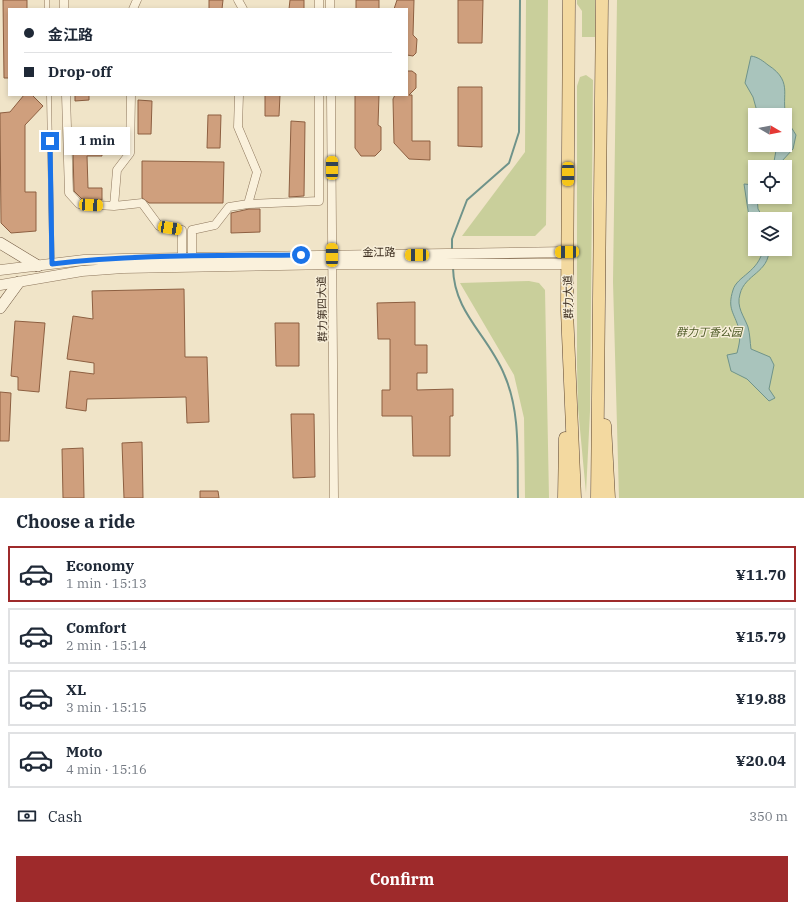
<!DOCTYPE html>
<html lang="en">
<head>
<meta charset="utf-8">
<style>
  :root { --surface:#fff; --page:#f6f6f7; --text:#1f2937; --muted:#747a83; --line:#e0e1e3; --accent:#9e2a2b }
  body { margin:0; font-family:"IBM Plex Serif","Noto Sans SC",serif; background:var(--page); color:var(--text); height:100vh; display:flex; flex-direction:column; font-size:15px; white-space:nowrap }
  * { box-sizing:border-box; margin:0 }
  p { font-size:13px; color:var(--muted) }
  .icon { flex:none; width:22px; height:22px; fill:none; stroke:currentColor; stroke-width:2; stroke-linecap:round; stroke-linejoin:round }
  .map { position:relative; height:498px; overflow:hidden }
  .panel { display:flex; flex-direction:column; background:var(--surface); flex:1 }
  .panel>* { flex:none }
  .hud { position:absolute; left:8px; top:8px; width:400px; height:88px; border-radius:0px; box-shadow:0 2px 6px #0003; display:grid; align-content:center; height:88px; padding:0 16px; background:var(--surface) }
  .needle { width:26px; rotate:100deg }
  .buttons { position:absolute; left:748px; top:108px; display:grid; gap:8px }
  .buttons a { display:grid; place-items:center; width:44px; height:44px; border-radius:0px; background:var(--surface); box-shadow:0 2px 6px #0003; font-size:20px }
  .end { position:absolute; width:18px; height:18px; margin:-9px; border:5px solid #1a73e8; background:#fff; box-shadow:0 0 0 2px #fff }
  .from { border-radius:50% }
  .bubble { position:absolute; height:28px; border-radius:0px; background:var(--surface); box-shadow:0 2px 6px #0003; font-size:13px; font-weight:800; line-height:28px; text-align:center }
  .car { position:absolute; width:12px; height:24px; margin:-12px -6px; border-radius:5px; box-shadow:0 0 3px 1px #0007; background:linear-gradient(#f5c518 24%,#345 0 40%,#f5c518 0 76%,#345 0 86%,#f5c518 0) }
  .hud b { display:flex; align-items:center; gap:14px; height:38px; font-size:15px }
  .hud b+b { border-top:1px solid var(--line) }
  .hud i { width:10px; height:10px; background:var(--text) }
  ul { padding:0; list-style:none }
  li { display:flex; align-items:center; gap:12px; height:56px; margin:0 8px 6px; padding:0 8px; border:2px solid var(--line); border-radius:0px }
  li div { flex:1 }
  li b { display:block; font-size:15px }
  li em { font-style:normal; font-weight:800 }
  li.selected { border-color:var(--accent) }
  li>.icon { width:36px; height:36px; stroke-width:1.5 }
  h2 { padding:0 16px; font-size:18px; line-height:48px }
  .pay { display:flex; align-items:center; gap:10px; height:44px; padding:0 16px; font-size:15px }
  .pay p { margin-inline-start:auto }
  .button { display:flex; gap:8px; margin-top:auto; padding:8px 16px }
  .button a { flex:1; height:46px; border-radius:0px; background:var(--accent); color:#fff; font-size:16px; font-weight:800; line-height:46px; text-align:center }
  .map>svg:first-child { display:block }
  .green { fill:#c9cf9b; fill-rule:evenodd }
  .water { fill:#a9c4bc; stroke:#6f938a }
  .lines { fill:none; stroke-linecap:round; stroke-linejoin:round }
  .stream { stroke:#6f938a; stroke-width:2 }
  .building { fill:#cf9f7d; stroke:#8d5f41 }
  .service-casing { stroke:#8d765c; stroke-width:5 }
  .minor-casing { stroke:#8d765c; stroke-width:9 }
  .tertiary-casing { stroke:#8d765c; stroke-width:11 }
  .secondary-casing { stroke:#6f573f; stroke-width:12 }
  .primary-casing { stroke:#5b4430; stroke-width:13 }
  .service { stroke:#faf1dc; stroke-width:4 }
  .minor { stroke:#faf1dc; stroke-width:8 }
  .tertiary { stroke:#faf1dc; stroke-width:10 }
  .secondary { stroke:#faf1dc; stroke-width:11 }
  .primary { stroke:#f3d9a0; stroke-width:12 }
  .route { stroke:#1a73e8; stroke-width:5 }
  .labels { text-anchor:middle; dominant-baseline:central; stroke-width:3; stroke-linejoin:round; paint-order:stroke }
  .street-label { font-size:11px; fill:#3d2e20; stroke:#f7eed8 }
  .park-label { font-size:11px; font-style:italic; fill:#4d5a26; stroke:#f7eed8 }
</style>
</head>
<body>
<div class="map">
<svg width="804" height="498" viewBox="0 0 804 498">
  <rect width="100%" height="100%" fill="#f0e4c8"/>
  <!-- green -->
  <path class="green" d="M526,0H548L546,225L535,236H462L525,152Z
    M577,0H595V37H582V11L577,4Z
    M617,0H804V498H619L613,282ZM755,115H785V145H755ZM755,167H785V197H755ZM755,219H785V249H755Z
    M586,75L593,80L590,411L586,493L578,408L577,366V86L580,77Z
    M529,281L539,283L545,290L549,498H525L524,418L514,375L460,283Z"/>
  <!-- water -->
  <path class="water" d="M751,56C758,57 763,61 768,65C796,83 778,98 788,121C790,126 793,130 796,135L793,149L782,161L780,167H773L777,145H785V115H758L753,97L745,83Z
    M744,184L755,185V197H757L758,209L764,219L749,217Z
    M763,249H769C769,273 745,274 740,294C736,307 744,316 748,327C750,334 750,342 751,349L770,357L774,365L769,389L775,398L769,401L747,379L731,371L727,355L737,353C739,345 741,337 739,329C734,312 727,309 733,290C737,276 759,272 763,249Z"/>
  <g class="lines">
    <!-- stream -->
    <path class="stream" d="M452,251V239L467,200L509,163L519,132L520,0
      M453,268C454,313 488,335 504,374C521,412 517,457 518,498"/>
  </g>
  <!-- building -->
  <path class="building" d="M3,0H27V9H9V78H4Z
    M209,0H223L222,9H209Z
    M290,0H304V9H289Z
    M356,0H379V9H356Z
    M397,0H414L413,35L417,39L416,53L413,56L407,55V9H394Z
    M458,0H483L482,43H458Z
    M407,71H412L416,74V88L409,95H412V141H430V160L409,159L394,143L393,99L395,95H407Z
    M458,87H482V147L458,146Z
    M24,95H32L43,106L25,125V192H36V231L11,233L1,223L0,113L10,112Z
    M75,95H89V100L75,101Z
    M265,95H280L279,116H265Z
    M355,95H379L378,125L381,127V150L375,156H361L355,148Z
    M138,100L152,101L151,134H138Z
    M208,115H221L220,148H207Z
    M291,121L305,122L304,196L289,197Z
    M101,138L102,156H87L88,188H102V200L82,199L74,191L73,151L79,140Z
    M142,161L224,162L223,203H149L142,198Z
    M249,209H260V232L231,233V213Z
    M184,289L185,357H207L209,422L187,423L186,397L87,399L86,411L66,408L70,371L94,374V363L67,359L73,316L93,319L92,291Z
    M415,302V345H427V373H417V390L453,389V416H450V456H413L412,416H382V390H390V339H378L377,303Z
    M15,321L45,323L39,392L18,390V377L11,376Z
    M275,323H299V366H276Z
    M0,392L11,393L9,441H0Z
    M291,414H314L315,477L293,478Z
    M142,442L143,498H124L122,443Z
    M83,448L84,498H63L62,449Z
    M200,491H218L219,498H200Z"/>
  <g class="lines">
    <defs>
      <path id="service" d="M47,0V9
        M49,95L52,263"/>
      <path id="minor" d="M238,0L243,9
        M319,0V9
        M330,0V9
        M64,9V0
        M133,9L137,0
        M66,95L69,193L79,204L114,206L142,203L159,226L182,230V257
        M239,95L238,127L257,172L248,204
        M331,95L334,498
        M114,206L117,170L130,153L131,95
        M192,257V230L215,225L229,207L248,204L319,201V95"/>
      <path id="tertiary" d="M0,270L84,260L123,259L567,252
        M0,285L82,271L123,268L332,264H567"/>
      <path id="secondary" d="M0,243L38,266
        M0,308L19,282"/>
      <path id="primary" d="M569,0L567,311L575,498
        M605,425L609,498
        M564,498L565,438
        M597,498L602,0"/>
    </defs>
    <!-- service casing -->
    <use href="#service" class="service-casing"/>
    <!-- minor casing -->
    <use href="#minor" class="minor-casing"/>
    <!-- tertiary casing -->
    <use href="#tertiary" class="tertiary-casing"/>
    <!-- secondary casing -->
    <use href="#secondary" class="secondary-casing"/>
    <!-- primary casing -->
    <use href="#primary" class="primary-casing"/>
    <!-- service -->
    <use href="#service" class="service"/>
    <!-- minor -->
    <use href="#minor" class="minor"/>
    <!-- tertiary -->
    <use href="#tertiary" class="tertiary"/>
    <!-- secondary -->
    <use href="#secondary" class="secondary"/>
    <!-- primary -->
    <use href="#primary" class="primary"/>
  </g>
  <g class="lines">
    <!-- route -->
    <path class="route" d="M50,141L52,264C134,254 218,256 301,255"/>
  </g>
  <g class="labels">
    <!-- street labels -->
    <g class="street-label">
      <text x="379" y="252">金江路</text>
      <text transform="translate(568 297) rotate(-91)">群力大道</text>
      <text transform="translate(322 309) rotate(-91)">群力第四大道</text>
    </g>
    <!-- park labels -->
    <g class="park-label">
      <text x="709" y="332">群力丁香公园</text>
    </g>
  </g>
</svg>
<div class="buttons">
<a><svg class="needle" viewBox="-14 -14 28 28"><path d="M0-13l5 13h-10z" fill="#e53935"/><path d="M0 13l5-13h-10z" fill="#747a83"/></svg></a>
<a><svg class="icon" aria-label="locate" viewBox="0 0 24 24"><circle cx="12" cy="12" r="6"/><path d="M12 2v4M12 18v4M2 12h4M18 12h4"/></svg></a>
<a><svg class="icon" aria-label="layers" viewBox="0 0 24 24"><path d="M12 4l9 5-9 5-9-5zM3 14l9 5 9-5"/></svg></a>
</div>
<i class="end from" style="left:301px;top:255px"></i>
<i class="end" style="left:50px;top:141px"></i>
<div class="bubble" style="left:64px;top:127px;width:66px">1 min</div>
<i class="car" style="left:332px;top:168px;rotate:0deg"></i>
<i class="car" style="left:568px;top:174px;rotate:180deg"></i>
<i class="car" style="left:91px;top:205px;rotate:93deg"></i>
<i class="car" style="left:170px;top:228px;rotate:99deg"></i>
<i class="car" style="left:567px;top:252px;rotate:269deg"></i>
<i class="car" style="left:332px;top:255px;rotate:0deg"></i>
<i class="car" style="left:417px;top:255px;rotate:270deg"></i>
<div class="hud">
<b><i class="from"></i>金江路</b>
<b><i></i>Drop-off</b>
</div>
</div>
<section class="panel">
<h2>Choose a ride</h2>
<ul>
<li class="selected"><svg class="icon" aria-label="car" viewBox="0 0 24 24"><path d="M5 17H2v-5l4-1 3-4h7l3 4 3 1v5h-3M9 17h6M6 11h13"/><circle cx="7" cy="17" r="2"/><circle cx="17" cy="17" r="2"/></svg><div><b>Economy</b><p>1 min · 15:13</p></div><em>¥11.70</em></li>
<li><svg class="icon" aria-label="car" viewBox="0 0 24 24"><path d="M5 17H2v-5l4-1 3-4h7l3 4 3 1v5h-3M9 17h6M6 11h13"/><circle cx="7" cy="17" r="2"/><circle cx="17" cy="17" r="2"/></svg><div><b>Comfort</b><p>2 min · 15:14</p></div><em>¥15.79</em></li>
<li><svg class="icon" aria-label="car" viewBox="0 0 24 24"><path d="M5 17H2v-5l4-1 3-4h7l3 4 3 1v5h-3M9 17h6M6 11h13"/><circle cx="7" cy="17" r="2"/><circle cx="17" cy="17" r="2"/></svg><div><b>XL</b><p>3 min · 15:15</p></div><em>¥19.88</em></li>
<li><svg class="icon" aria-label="car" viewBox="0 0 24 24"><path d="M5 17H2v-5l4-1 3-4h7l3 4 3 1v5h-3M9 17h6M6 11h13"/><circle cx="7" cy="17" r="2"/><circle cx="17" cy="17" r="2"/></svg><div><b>Moto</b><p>4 min · 15:16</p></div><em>¥20.04</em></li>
</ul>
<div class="pay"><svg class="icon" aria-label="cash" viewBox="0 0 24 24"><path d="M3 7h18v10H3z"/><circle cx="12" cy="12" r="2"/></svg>Cash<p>350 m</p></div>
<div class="button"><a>Confirm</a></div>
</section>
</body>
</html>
